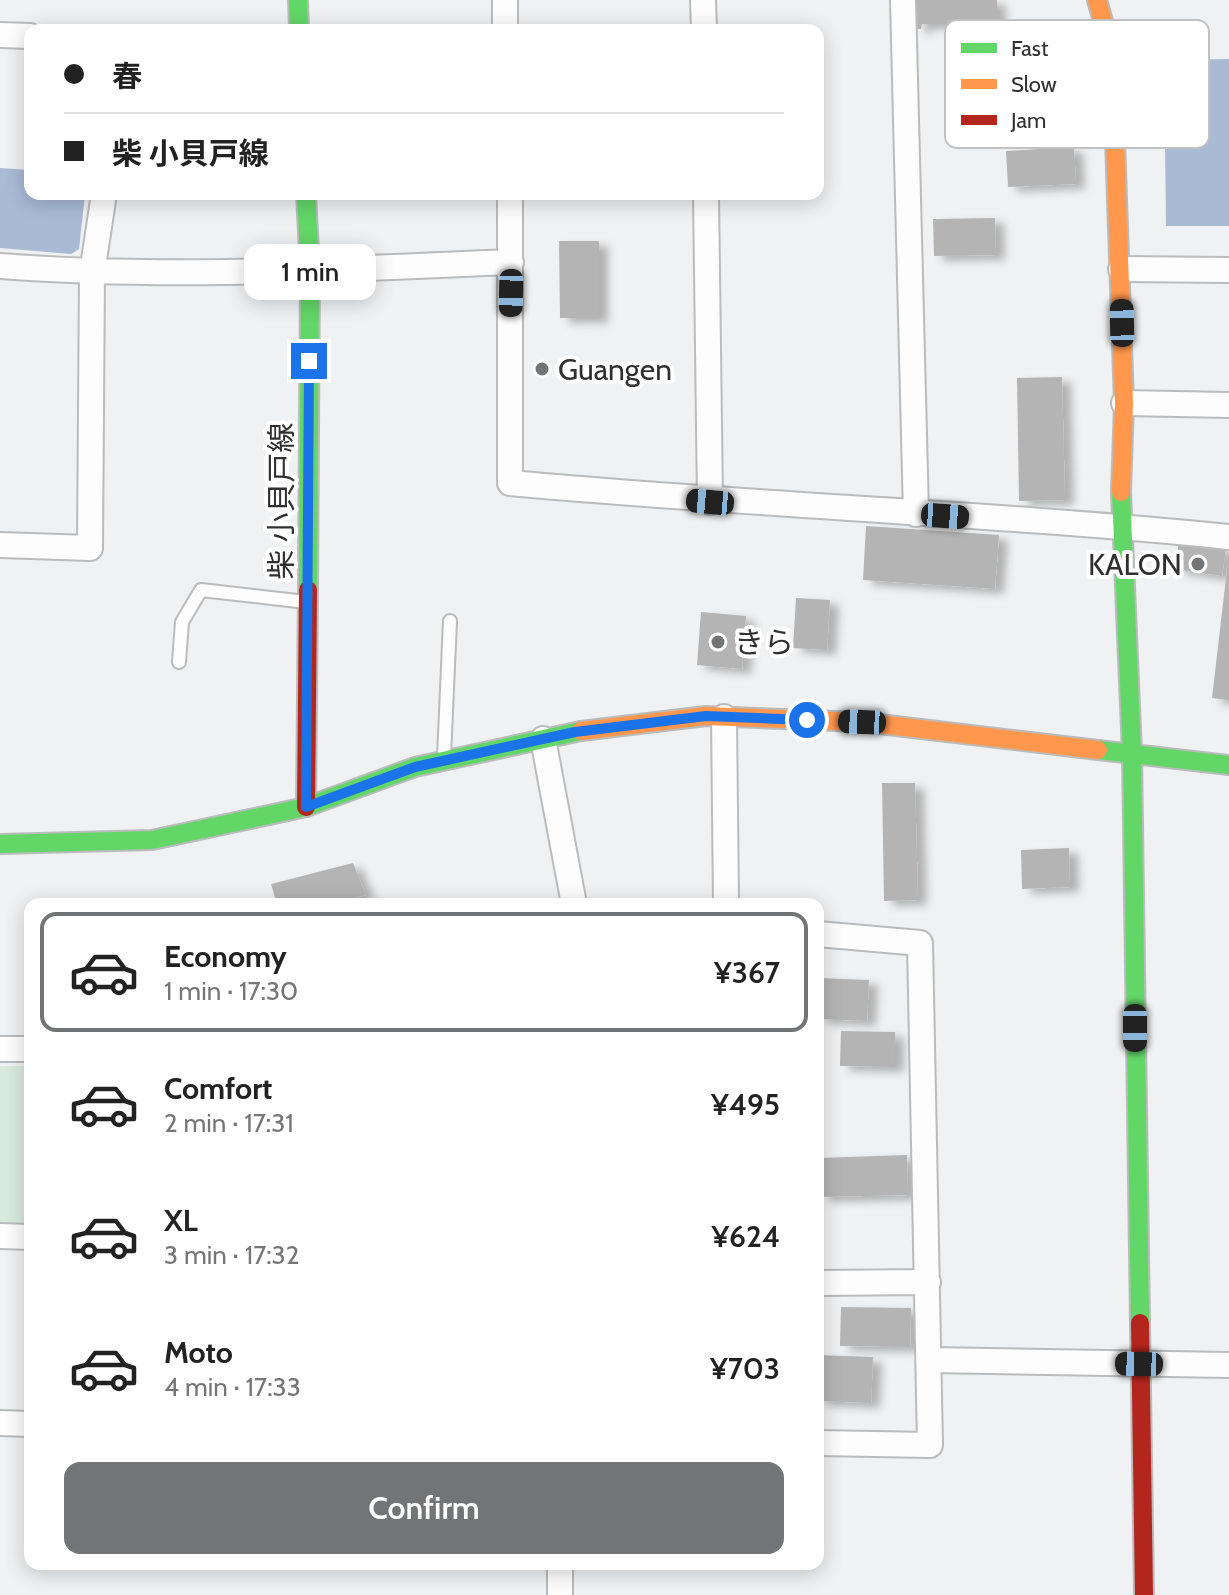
<!DOCTYPE html>
<html lang="en">
<head>
<meta charset="utf-8">
<style>
  :root { --surface:#fff; --page:#f6f6f6; --text:#222; --muted:#767676; --line:#e0e0e0; --accent:#737475 }
  body { margin:0; font-family:Cabin,"Noto Sans JP",sans-serif; background:var(--page); color:var(--text); height:100vh; display:flex; flex-direction:column; font-size:30px; white-space:nowrap }
  * { box-sizing:border-box; margin:0 }
  p { font-size:26px; color:var(--muted) }
  .icon { flex:none; width:44px; height:44px; fill:none; stroke:currentColor; stroke-width:2; stroke-linecap:round; stroke-linejoin:round }
  .map { position:relative; flex:1; overflow:hidden }
  .panel { position:absolute; left:24px; top:898px; width:800px; height:672px; display:flex; flex-direction:column; background:var(--surface); border-radius:16px; box-shadow:0 4px 20px #0003 }
  .panel>* { flex:none }
  .top-card { position:absolute; left:24px; top:24px; width:800px; height:176px; border-radius:16px; box-shadow:0 4px 20px #0003; display:grid; align-content:center; height:176px; padding:0 40px; background:var(--surface) }
  .end { position:absolute; width:36px; height:36px; margin:-18px; border:10px solid #1a73e8; background:#fff; box-shadow:0 0 0 4px #fff }
  .from { border-radius:50% }
  .bubble { position:absolute; height:56px; border-radius:16px; background:var(--surface); box-shadow:0 4px 20px #0003; font-size:26px; font-weight:600; line-height:56px; text-align:center }
  .car { position:absolute; width:24px; height:48px; margin:-24px -12px; border-radius:10px; box-shadow:0 0 6px 2px #0007; background:linear-gradient(#222 24%,#8ab4d8 0 40%,#222 0 76%,#8ab4d8 0 86%,#222 0) }
  .top-card b { display:flex; align-items:center; gap:28px; height:76px; font-size:30px }
  .top-card b+b { border-top:2px solid var(--line) }
  .top-card i { width:20px; height:20px; background:var(--text) }
  ul { padding:14px 0 0; list-style:none }
  li { display:flex; align-items:center; gap:24px; height:120px; margin:0 16px 12px; padding:0 24px; border:4px solid transparent; border-radius:16px }
  li div { flex:1 }
  li b { display:block; font-size:30px }
  li em { font-style:normal; font-weight:600 }
  li.current { border-color:var(--accent) }
  li>.icon { width:72px; height:72px; stroke-width:1.5 }
  .cta { display:flex; gap:16px; margin-top:auto; padding:16px 40px }
  .cta a { flex:1; height:92px; border-radius:16px; background:var(--accent); color:#fff; font-size:32px; font-weight:600; line-height:92px; text-align:center }
  .map>svg:first-child { display:block }
  .green { fill:#d8eae0 }
  .water { fill:#a9bad5 }
  .building { fill:#b4b4b5; filter:url(#shadow) }
  .lines { fill:none; stroke-linecap:round; stroke-linejoin:round }
  .lane-casing { stroke:#babbbc; stroke-width:16 }
  .street-casing { stroke:#babbbc; stroke-width:28 }
  .fast-casing { stroke:#babbbc; stroke-width:22 }
  .slow-casing { stroke:#babbbc; stroke-width:22 }
  .jam-casing { stroke:#babbbc; stroke-width:22 }
  .lane { stroke:#fdfdfd; stroke-width:12 }
  .street { stroke:#fdfdfd; stroke-width:24 }
  .fast { stroke:#63d668; stroke-width:18 }
  .slow { stroke:#ff974d; stroke-width:18 }
  .jam { stroke:#b3261e; stroke-width:18 }
  .route { stroke:#1a73e8; stroke-width:10 }
  .poi-dot { fill:#737475; stroke:#fff; stroke-width:3 }
  .labels { text-anchor:middle; dominant-baseline:central; stroke-width:8; stroke-linejoin:round; paint-order:stroke }
  .poi-label { font-size:30px; fill:#303031; stroke:#fff; text-anchor:start }
  .street-label { font-size:30px; fill:#303031; stroke:#fff }
  .key { fill:#fff; stroke:#c1c1c1; stroke-width:2 }
  .key-label { font-size:22px; fill:#303031 }
</style>
</head>
<body>
<div class="map">
<svg width="1229" height="1595" viewBox="0 0 1229 1595">
  <defs>
    <filter id="shadow"><feDropShadow dx="9" dy="5" stdDeviation="4" flood-color="#0004"/></filter>
  </defs>
  <rect width="100%" height="100%" fill="#f0f1f2"/>
  <!-- green -->
  <path class="green" d="M0,1066H30V1230L0,1229Z"/>
  <!-- water -->
  <path class="water" d="M1229,59V226H1166L1164,60Z
    M0,168L30,170V194H85L79,249L71,254L0,248Z"/>
  <!-- building -->
  <path class="building" d="M916,0H997V24H922L921,29H916Z
    M1074,147L1076,184L1008,187L1006,151Z
    M995,218L996,255L934,256L933,219Z
    M559,241H599V318H560Z
    M1062,377L1065,500L1019,501L1017,378Z
    M866,526L999,535L995,589L863,580Z
    M1179,541L1226,548L1222,576L1175,569Z
    M1227,569H1229V700L1212,698Z
    M796,598L830,600L827,650L793,648Z
    M701,612L746,616L742,669L697,665Z
    M882,783H915L918,900L884,901Z
    M1069,848L1070,887L1022,889L1021,850Z
    M353,863L366,895L351,899L353,904H277L271,884Z
    M819,978L869,980L867,1021L818,1019Z
    M841,1031L895,1032V1067L840,1066Z
    M907,1155L908,1195L820,1197L819,1158Z
    M841,1307L911,1308L910,1347L840,1346Z
    M818,1355L873,1357L871,1403L818,1401Z"/>
  <g class="lines">
    <defs>
      <path id="lane" d="M179,662L182,622L201,590L306,602
        M444,757L450,621"/>
      <path id="street" d="M505,0V30
        M703,0L704,30
        M903,0L916,514
        M0,35L30,36
        M510,194V483C749,505 990,513 1229,537
        M706,194L710,502
        M0,266C170,279 341,269 511,262
        M1121,269L1229,270
        M1124,403L1229,405
        M0,545L90,548L92,273L104,194
        M724,717L726,904
        M543,739L574,904
        M818,934L920,943L930,1445L818,1443
        M0,1049H30
        M0,1236L30,1237
        M818,1283L928,1282
        M930,1360L1229,1365
        M0,1423L30,1424
        M560,1595V1564"/>
      <path id="fast" d="M298,0L299,30
        M306,194L310,270L308,590
        M1121,492L1132,753L1140,1323
        M1098,750L1229,765
        M0,844L152,840L306,807L415,767L581,731"/>
      <path id="slow" d="M1097,0L1112,53L1124,403L1121,492
        M581,731L706,716L862,722L1098,750"/>
      <path id="jam" d="M306,807L308,590
        M1140,1323L1144,1595"/>
    </defs>
    <!-- lane casing -->
    <use href="#lane" class="lane-casing"/>
    <!-- street casing -->
    <use href="#street" class="street-casing"/>
    <!-- fast casing -->
    <use href="#fast" class="fast-casing"/>
    <!-- slow casing -->
    <use href="#slow" class="slow-casing"/>
    <!-- jam casing -->
    <use href="#jam" class="jam-casing"/>
    <!-- lane -->
    <use href="#lane" class="lane"/>
    <!-- street -->
    <use href="#street" class="street"/>
    <!-- fast -->
    <use href="#fast" class="fast"/>
    <!-- slow -->
    <use href="#slow" class="slow"/>
    <!-- jam -->
    <use href="#jam" class="jam"/>
  </g>
  <g class="lines">
    <!-- route -->
    <path class="route" d="M309,361L306,807L415,767L575,732L706,716L807,720"/>
  </g>
  <!-- markers -->
  <g class="poi-dot">
    <circle cx="542" cy="369" r="8"/>
    <circle cx="1198" cy="564" r="8"/>
    <circle cx="718" cy="642" r="8"/>
  </g>
  <g class="labels">
    <!-- poi labels -->
    <g class="poi-label">
      <text x="558" y="369">Guangen</text>
      <text x="1182" y="564" text-anchor="end">KALON</text>
      <text x="734" y="642">きら</text>
    </g>
    <!-- street labels -->
    <g class="street-label">
      <text transform="translate(281 501) rotate(-90)">柴 小貝戸線</text>
    </g>
  </g>
  <!-- legend -->
  <rect x="945" y="20" width="264" height="128" rx="12" class="key"/>
  <rect x="961" y="43" width="36" height="10" fill="#63d668"/>
  <rect x="961" y="79" width="36" height="10" fill="#ff974d"/>
  <rect x="961" y="115" width="36" height="10" fill="#b3261e"/>
  <g class="key-label">
    <text x="1011" y="56">Fast</text>
    <text x="1011" y="92">Slow</text>
    <text x="1011" y="128">Jam</text>
  </g>
</svg>
<i class="end from" style="left:807px;top:720px"></i>
<i class="end" style="left:309px;top:361px"></i>
<div class="bubble" style="left:244px;top:244px;width:132px">1 min</div>
<i class="car" style="left:511px;top:293px;rotate:181deg"></i>
<i class="car" style="left:1122px;top:323px;rotate:359deg"></i>
<i class="car" style="left:710px;top:502px;rotate:275deg"></i>
<i class="car" style="left:945px;top:516px;rotate:94deg"></i>
<i class="car" style="left:862px;top:722px;rotate:272deg"></i>
<i class="car" style="left:1135px;top:1028px;rotate:180deg"></i>
<i class="car" style="left:1139px;top:1364px;rotate:271deg"></i>
<div class="top-card">
<b><i class="from"></i>春</b>
<b><i></i>柴 小貝戸線</b>
</div>
<section class="panel">
<ul>
<li class="current"><svg class="icon" aria-label="car" viewBox="0 0 24 24"><path d="M5 17H2v-5l4-1 3-4h7l3 4 3 1v5h-3M9 17h6M6 11h13"/><circle cx="7" cy="17" r="2"/><circle cx="17" cy="17" r="2"/></svg><div><b>Economy</b><p>1 min · 17:30</p></div><em>¥367</em></li>
<li><svg class="icon" aria-label="car" viewBox="0 0 24 24"><path d="M5 17H2v-5l4-1 3-4h7l3 4 3 1v5h-3M9 17h6M6 11h13"/><circle cx="7" cy="17" r="2"/><circle cx="17" cy="17" r="2"/></svg><div><b>Comfort</b><p>2 min · 17:31</p></div><em>¥495</em></li>
<li><svg class="icon" aria-label="car" viewBox="0 0 24 24"><path d="M5 17H2v-5l4-1 3-4h7l3 4 3 1v5h-3M9 17h6M6 11h13"/><circle cx="7" cy="17" r="2"/><circle cx="17" cy="17" r="2"/></svg><div><b>XL</b><p>3 min · 17:32</p></div><em>¥624</em></li>
<li><svg class="icon" aria-label="car" viewBox="0 0 24 24"><path d="M5 17H2v-5l4-1 3-4h7l3 4 3 1v5h-3M9 17h6M6 11h13"/><circle cx="7" cy="17" r="2"/><circle cx="17" cy="17" r="2"/></svg><div><b>Moto</b><p>4 min · 17:33</p></div><em>¥703</em></li>
</ul>
<div class="cta"><a>Confirm</a></div>
</section>
</div>
</body>
</html>
